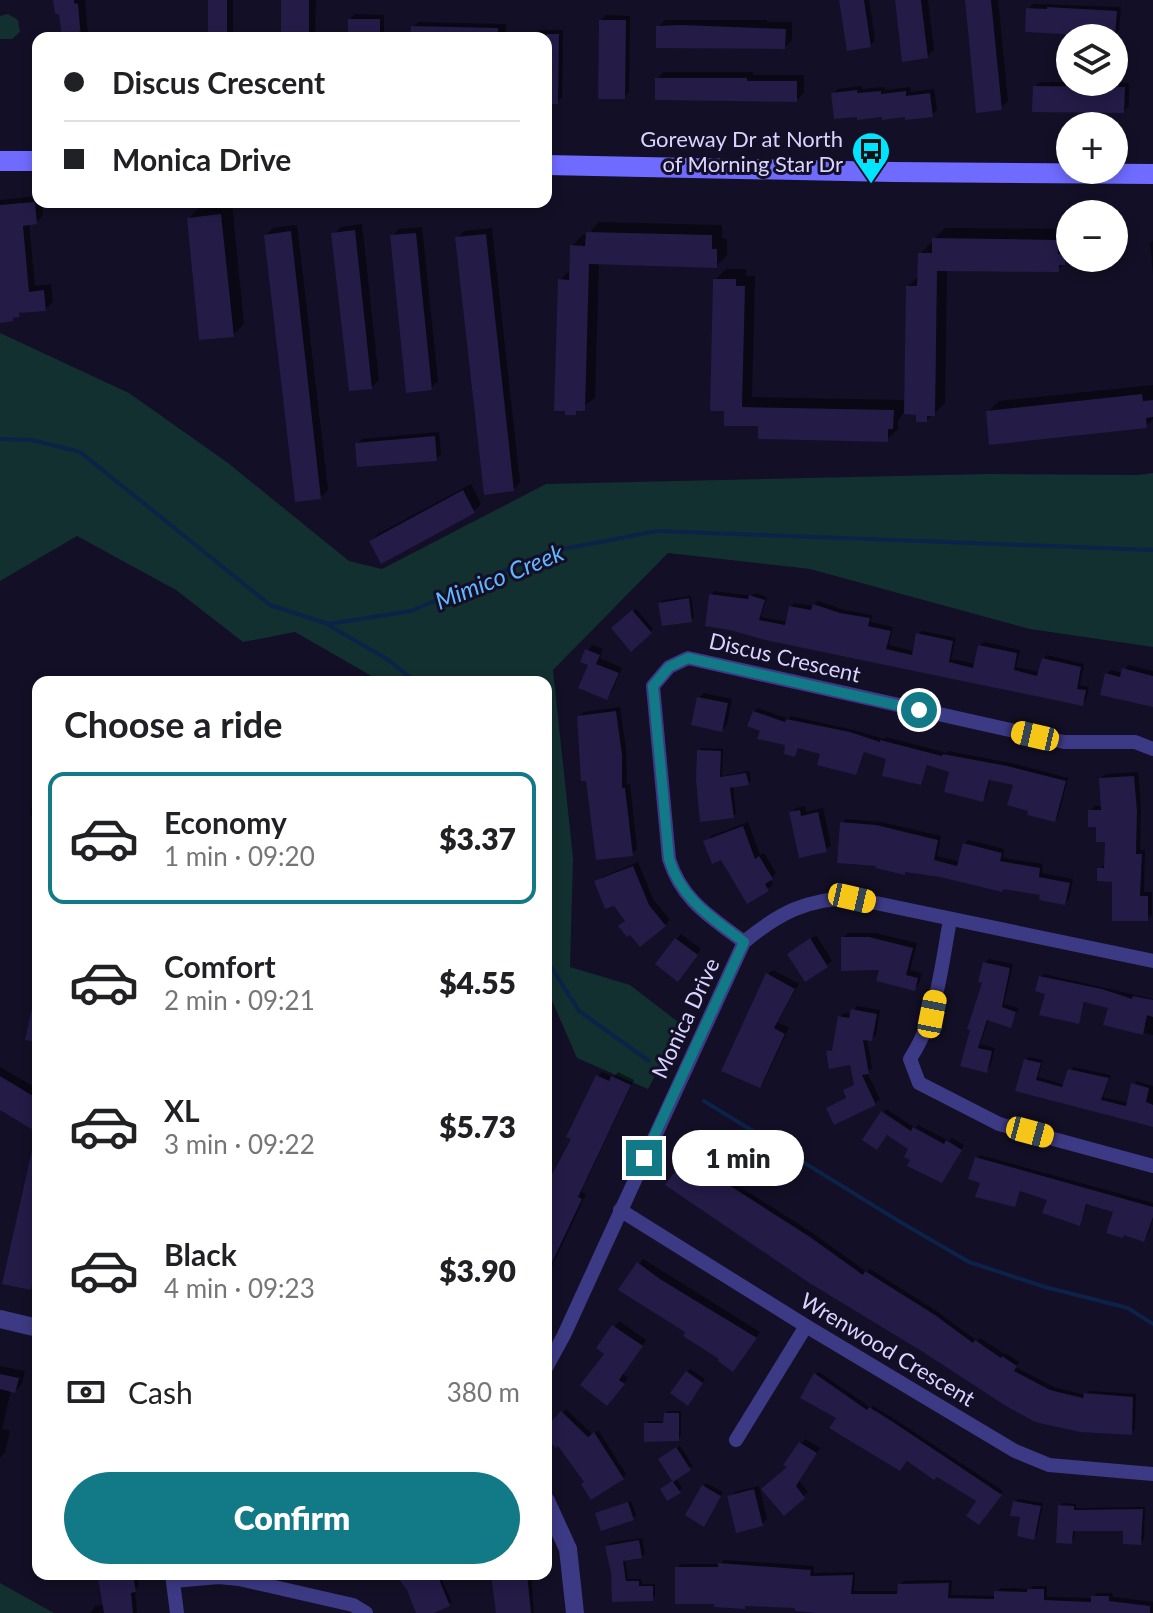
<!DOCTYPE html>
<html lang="en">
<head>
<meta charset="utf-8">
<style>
  :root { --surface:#fff; --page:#f6f6f6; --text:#202124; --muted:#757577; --line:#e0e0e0; --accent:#127987 }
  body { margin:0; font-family:Lato,sans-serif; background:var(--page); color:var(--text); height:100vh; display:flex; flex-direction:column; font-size:30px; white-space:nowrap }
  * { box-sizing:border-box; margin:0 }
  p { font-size:26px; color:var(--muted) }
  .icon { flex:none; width:44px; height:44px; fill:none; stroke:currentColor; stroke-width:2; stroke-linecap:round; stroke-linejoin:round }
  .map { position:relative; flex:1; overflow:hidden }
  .drawer { position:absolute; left:32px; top:676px; width:520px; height:904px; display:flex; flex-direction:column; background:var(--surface); border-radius:16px; box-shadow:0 4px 12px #0003 }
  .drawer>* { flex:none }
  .guide { position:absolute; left:32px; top:32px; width:520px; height:176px; border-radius:16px; box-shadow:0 4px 12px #0003; display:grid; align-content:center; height:176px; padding:0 32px; background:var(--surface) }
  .fabs { position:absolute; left:1056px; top:24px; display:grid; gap:16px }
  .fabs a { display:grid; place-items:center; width:72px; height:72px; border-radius:50%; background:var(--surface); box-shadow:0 4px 12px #0003; font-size:40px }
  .end { position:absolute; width:36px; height:36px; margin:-18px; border:10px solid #127987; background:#fff; box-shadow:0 0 0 4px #fff }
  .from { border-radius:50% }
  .bubble { position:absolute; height:56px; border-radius:28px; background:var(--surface); box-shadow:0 4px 12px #0003; font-size:26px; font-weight:800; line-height:56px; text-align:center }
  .car { position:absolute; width:24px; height:48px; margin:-24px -12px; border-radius:10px; box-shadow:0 0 6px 2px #0007; background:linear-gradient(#f5c518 24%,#345 0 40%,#f5c518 0 76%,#345 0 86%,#f5c518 0) }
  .guide b { display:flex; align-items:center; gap:28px; height:76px; font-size:30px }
  .guide b+b { border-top:2px solid var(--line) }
  .guide i { width:20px; height:20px; background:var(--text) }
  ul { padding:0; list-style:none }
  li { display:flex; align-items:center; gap:24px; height:132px; margin:0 16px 12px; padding:0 16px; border:4px solid transparent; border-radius:16px }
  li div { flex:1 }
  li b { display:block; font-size:30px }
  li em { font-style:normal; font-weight:800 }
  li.current { border-color:var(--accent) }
  li>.icon { width:72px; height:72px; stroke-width:1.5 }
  h2 { padding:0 32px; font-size:36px; line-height:96px }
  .pay { display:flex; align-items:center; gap:20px; height:88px; padding:0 32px; font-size:30px }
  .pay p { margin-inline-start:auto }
  .primary-button { display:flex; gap:16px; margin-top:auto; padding:16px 32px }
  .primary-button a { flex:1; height:92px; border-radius:48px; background:var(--accent); color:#fff; font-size:32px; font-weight:800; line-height:92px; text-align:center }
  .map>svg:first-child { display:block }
  .green { fill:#12302f }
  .shadow { fill:#0007 }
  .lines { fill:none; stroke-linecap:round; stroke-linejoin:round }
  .stream { stroke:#0c2248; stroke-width:4 }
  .building { fill:#241b47 }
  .minor { stroke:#3d3a85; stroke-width:14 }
  .tertiary { stroke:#3d3a85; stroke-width:18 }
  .secondary { stroke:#6f6bff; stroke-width:20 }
  .route { stroke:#127987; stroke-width:10 }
  .labels { text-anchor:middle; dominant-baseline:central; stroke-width:6; stroke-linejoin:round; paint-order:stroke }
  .poi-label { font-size:22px; fill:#d9d4ff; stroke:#130f26; text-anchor:end }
  .street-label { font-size:22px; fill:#d9d4ff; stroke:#130f26 }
  .water-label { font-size:24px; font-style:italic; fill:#62b6ff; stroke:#130f26 }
</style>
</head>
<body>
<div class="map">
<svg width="1153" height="1613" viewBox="0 0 1153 1613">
  <rect width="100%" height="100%" fill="#130f26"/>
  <!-- green -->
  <path class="green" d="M8,14L18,20L20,32L12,39H0V16Z
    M0,333L129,393L228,463L349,561L382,569L546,484L988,474L1138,475L1153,473V647L1030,629L810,569L668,553L553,670L573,858L570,967L630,985L682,1025L648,1089L577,1058L546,987V682H382L295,632L243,642L176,590L77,536L0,581Z
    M0,1583L54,1613H0Z"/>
  <!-- shadow -->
  <path class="shadow" d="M54,0H85L88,38H64L61,13Z
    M210,0H233V34H241V38H210Z
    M283,0H316L315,38H283Z
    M841,0H869L875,40L870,46Z
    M897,0H928L934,49L927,57Z
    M967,0H998L1008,101L1001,108Z
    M1033,4L1121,7L1119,30L1114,35L1028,9Z
    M355,14L384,15V38H350V19Z
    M606,15L630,16L629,92L624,97L601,20Z
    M665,20H767V22H792V40L785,47L658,27Z
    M418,22L506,24V38H412L413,27Z
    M539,30H563L562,97L557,102H546V38H534Z
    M664,72H753V75H804V93L797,100L657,79Z
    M1040,82L1129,83V106L1124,111L1035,87Z
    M861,86L862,89L885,87V90L910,87L911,92L934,89L937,110L932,115H907L833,94L838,89Z
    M38,196V202H42L43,215L36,222L29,223L35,286L51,284L53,302L45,309L24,311L12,319L0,321V200Z
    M232,204L244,324L233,335L189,218L200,207Z
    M599,222L722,225V238L727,239V255L716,266L599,263L595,398L575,413L560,280L572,268V246L583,235H588Z
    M362,224L379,380L372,387L334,234L341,227Z
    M297,225L328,490L321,497L266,235L273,228Z
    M422,227L438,381L431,388L392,236L399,229Z
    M492,228L520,482L513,490L457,238L464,231Z
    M945,228L1068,229L1070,258L1058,270L947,269L945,403L934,414L926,420L918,413L904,412L898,421V429L887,440L760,424H726L715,280L726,269H746V276H755L752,397L906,400L908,287L919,275L920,254L931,243H934V239Z
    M1153,240V275L1150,243Z
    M1153,385V419L1146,426L988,412L999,401Z
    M439,432L441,454L436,459L357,444L362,439Z
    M471,484L481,504L474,511L382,561L371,541L378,534Z
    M714,591L751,596L755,593L767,597L761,617L788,622L791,606L795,603L813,606L818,601L844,610L872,615L871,622L893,627L889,645L914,651L918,634L922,631L956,638L951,659L976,664L980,646L984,642L1020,650L1016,667L1040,672L1044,659L1047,655L1084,664L1080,685L1089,687L1086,700L1083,703L765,639L711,595Z
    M691,596L694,617L691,620L660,603L663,600Z
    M636,609L653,629L631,649L613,628Z
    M592,645L603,649L600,658L622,668L612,692L607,697L590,664L582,661Z
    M1128,665L1153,671V707L1106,674L1111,670L1123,673Z
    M704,693L732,699L727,724L722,730L699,698Z
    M620,707L626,749L627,784H630L637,849L632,854L579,717L584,712Z
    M758,708L789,719L791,716L854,730L884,739L886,737L947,753L948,751L1011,763L1068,778L1058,817L1054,820L1016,784L991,778L986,796L982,800L951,770L928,764L920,783L889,758L865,750L856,773L823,752L799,746L795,755L787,743L763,730L754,712Z
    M702,748L723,749L722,776L749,771L751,780L748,783L733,786L736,814L733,816L699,751Z
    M1138,772L1141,806L1140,850H1145L1144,892H1152V915L1147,919L1114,880L1099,869L1106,864L1107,840L1090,811L1095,806H1103L1101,778L1106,774Z
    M38,775V817L30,815Z
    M805,806L806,812L823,808L831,845L826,850L791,813L796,808Z
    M846,819L881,822L941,836L937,856L960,862L964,844L969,840L1004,849L1003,858L1043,864L1042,873L1073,879L1069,899L1065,903L1043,894L1005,887L1002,890L842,823Z
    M748,822L760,855L764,853L776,873L770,879L773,884L768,889L722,858L706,841L711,836Z
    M638,862L653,899L670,920L665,925L628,920L597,882L602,877Z
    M848,933H875L917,943L910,970L922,973L919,984L914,989L881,968L843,938Z
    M681,934L701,949L683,974L676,939Z
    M816,935L832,961L805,979L789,954Z
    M989,959L1013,964L1004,1004L1019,1008L1010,1026L989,1019L980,1044L995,1048L990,1067L986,1071L963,1065L985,981V963Z
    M773,970L799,984L777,1022L789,1028L764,1081L759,1086L768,974Z
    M1044,974L1153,999V1035L1105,1024L1111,1006L1086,1000L1078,1022L1047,992L1041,977Z
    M857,1006L880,1010L876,1035L871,1039H867L872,1068L867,1073L880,1099L875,1104L828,1108L848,1097L845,1091L856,1084L852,1062L829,1052L833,1047L839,1017L844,1013L852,1014Z
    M1029,1057L1043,1060L1038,1077L1065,1085L1073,1067L1111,1075L1103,1097L1129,1103L1136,1081L1153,1086V1127L1017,1090L1026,1060Z
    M0,1067L38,1089V1121L0,1108Z
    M602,1072L614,1077L618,1072L634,1080L581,1192L586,1194L546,1279V1187L573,1138L597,1077Z
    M886,1109L915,1128L918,1125L949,1141L952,1138L964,1145L945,1177L913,1159L911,1148L888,1133L883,1113Z
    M38,1135V1281L31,1288L4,1282Z
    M980,1155L1153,1203V1219L1147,1236L1144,1239L1115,1210L1088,1202L1079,1224L1049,1198L1021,1190L1014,1205L983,1181L977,1158Z
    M689,1157L720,1180L723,1176L814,1234L867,1272L870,1269L938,1312L977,1341L980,1338L1006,1355L1007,1354L1019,1362L1015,1367L1054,1387L1085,1395L1089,1391L1136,1394L1135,1429L1131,1433L1036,1420L686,1160Z
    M643,1259L760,1332L738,1365L722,1359L688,1332L621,1289Z
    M619,1321L646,1340L623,1374L628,1378L612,1399L607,1354L599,1348Z
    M0,1366L25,1371L22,1384L15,1391L11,1390L2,1429L10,1431L5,1452L0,1458Z
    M690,1369L705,1379L690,1400L687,1372Z
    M819,1372L871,1408L873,1406L896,1420L1003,1491L982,1520L979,1501L838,1417L816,1374Z
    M566,1409L593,1435L598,1430L626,1474L623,1478L586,1482L558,1443L546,1435V1430Z
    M668,1411H681V1436L678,1439L646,1424L649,1421H665L666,1414Z
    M805,1439L820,1448L799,1481L808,1492L784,1513L789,1467L786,1465Z
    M680,1446L693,1466L676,1478L682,1488L679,1491L662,1490L674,1481L663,1456Z
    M706,1483L723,1492L706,1521L704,1486Z
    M759,1486L767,1519L762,1524L730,1497L735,1492Z
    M1018,1499L1043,1503L1037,1534L1034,1537L1015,1502Z
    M631,1501L636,1515L633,1518L597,1514Z
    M1063,1503L1076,1504V1508L1145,1507L1144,1539L1141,1542L1125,1529H1075L1074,1539L1071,1542L1060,1506Z
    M642,1538L645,1553L642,1556L625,1559L628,1579H641L642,1584H655V1596L652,1599L613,1572L607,1546L610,1543Z
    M724,1560L814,1566V1573L855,1572L854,1591H899L900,1585L904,1581L935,1580H952L951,1595L996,1596L1000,1588L1030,1589L1033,1586H1047V1597L1092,1598L1097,1593H1112L1113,1597L1153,1602V1613H899L748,1604L744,1607L677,1568L681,1564H720Z
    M99,1574H137L139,1586L135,1590L137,1613H91L95,1606L105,1605Z
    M398,1574H439L452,1602L429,1613H418L408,1589Z
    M493,1574H531L534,1613H498Z"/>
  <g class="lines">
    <!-- stream -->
    <path class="stream" d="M0,439L32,440L80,452L270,605L328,624L411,611L548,552L657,531L1153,550
      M330,626L387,659L416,682
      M546,959L579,1011L649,1061
      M704,1101L902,1223L969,1262L1045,1287L1128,1308L1153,1324"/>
  </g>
  <!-- building -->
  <path class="building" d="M53,0H74V3L78,4L81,38H62L59,14H55Z
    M208,0H227V38H208Z
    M281,0H309V38H281Z
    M839,0H864L871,47L847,51Z
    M895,0H921L928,58L902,62Z
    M965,0H991L1002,110L976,113Z
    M1047,7L1117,11L1115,37L1025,32L1026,8L1047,9Z
    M348,19H380V38H348Z
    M599,20H626L625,99H598Z
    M682,25L786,29L785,49L656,48V26Z
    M411,26L498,28V38H410Z
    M546,34H559L558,104H546Z
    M655,78H747V81H797V102L655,100Z
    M1033,86L1125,87L1124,113L1032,112Z
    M857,90V93L881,91V94L906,91V96L930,93L933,117L905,120V117L882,120V117L857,120V117L834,119L831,93Z
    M35,202L37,224L23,226L29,292L44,290L46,311L19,313L20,317L13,318V321L0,323V205Z
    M221,214L234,337L199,340L187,218Z
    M355,230L372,389L349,391L331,233Z
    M291,231L321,499L295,502L264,235Z
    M586,232L712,235V249H717V268L589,264L585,411H576V415H565V411H554L558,279L569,280L570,245L585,246Z
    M416,233L432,390L406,393L390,235Z
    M486,234L514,491L484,495L455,237Z
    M932,238L1058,240V254H1065V265H1059V272L937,271L935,416H927V422H916V415L904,414L906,286H917L918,253H932Z
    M713,279H736V286H745L742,407L894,410L893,429H888V442L758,439V426H724V411H710Z
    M1142,394L1143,401L1153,400V417L1146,418L1147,428L989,445L986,411Z
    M435,436L437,461L357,467L355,443Z
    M463,490L475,513L381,564L369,541Z
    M709,594L748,599L749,595L765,600L759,620L785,625L789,606L811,610L813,604L840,613L870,618L868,626L891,631L886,649L912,655L916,633L953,641L949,662L973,668L978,645L1017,653L1014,670L1037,676L1042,658L1081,667L1077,689L1086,690L1083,706L765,640L730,630L705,626Z
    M689,598L692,622L662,626L658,603Z
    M632,610L652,633L631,652L611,628Z
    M585,649L600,655L596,664L619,673L607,700L578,688L588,665L580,662Z
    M1122,668L1153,676V707L1100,695L1105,673L1120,677Z
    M697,697L728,703L722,732L691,725Z
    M616,711L622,755V788H625L633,856L596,860L586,781H581L577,716Z
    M753,711L785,722L786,719L850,732L880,742V740L942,756L943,754L1007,766L1066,781L1055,822L1027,815L1028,811L1007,805L1013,785L989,780L983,802L944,792L949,772L927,765L921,785L882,776L886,759L864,752L856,775L817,765L820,754L798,748L795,757L784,754L785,745L757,739L760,731L747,726Z
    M697,750L721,751L720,777L746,773L749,785L730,788L734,818L700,822L696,780Z
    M1134,776L1137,811L1136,854H1142L1140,896H1148V921H1112V882L1097,881V868H1104L1105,842H1096V827H1088V810H1101L1099,778Z
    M800,810L801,816L818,812L827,852L799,858L789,812Z
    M840,822L876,825L938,840L934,860L957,866L963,843L1002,853L1000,861L1040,868L1039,877L1070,883L1065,905L1039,900L1040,895L1003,889L1002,892L940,877L905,872V875L875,868L876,866L837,863Z
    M743,826L755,859L759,856L773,879L765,884L769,891L747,904L721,860L712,864L703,841Z
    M633,866L649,905L666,926L640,947L630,935L627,937L618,926L625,921L614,906L605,909L594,881Z
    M841,937H869L913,948L906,975L918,978L915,991L876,981L879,970L841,971Z
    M675,938L698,955L678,982L655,964Z
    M810,938L828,967L805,982L787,954Z
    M983,962L1010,968L1002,1007L1016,1012L1011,1028L987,1020L978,1048L992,1051L987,1073L960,1066L970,1030L967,1029L982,983L978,982Z
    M766,973L795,989L774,1028L785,1034L760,1088L721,1071Z
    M1039,976L1102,989L1132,999L1133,996L1153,1000V1017L1147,1015L1143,1035L1103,1025L1108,1008L1084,1002L1079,1024L1039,1015L1045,994L1035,991Z
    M33,1004H38V1042L25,1040Z
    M851,1009L877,1014L872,1041L863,1040L869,1074L862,1075L876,1105L834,1125L826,1108L846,1098L843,1090L854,1085L850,1065L829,1069L826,1051L832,1050L838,1016L849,1018Z
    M1024,1059L1041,1063L1036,1080L1062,1087L1068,1069L1109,1078L1101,1100L1126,1106L1131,1083L1149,1088L1146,1102L1153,1105V1127L1015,1091Z
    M596,1075L609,1081L611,1076L631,1085L578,1197L582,1199L546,1275V1186L571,1139L566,1137Z
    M0,1076L38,1099V1133L0,1110Z
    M881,1111L911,1131L913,1127L944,1144L946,1140L962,1150L942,1183L907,1166L910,1160L904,1157L908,1149L887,1135L877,1150L862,1140Z
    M33,1146L38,1147V1260L31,1290L2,1284Z
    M975,1157L1153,1207V1217L1144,1242L1124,1235L1123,1238L1106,1233L1113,1212L1086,1204L1080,1226L1042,1213L1047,1200L1020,1191L1015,1207L975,1197L980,1183L968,1179Z
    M684,1159L715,1182L718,1178L810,1237L863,1275L865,1271L935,1315L973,1343L975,1340L1001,1358L1002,1356L1017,1366L1014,1371L1050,1390L1083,1398L1084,1393L1133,1397L1132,1435L1080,1432L1035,1422L1006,1406L923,1352L811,1284L665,1185Z
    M637,1262L660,1279L757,1338L733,1372L718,1361L719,1359L683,1336L685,1332L618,1290Z
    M612,1325L643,1346L619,1380L625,1384L607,1406L580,1385L604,1354L596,1348Z
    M686,1371L703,1383L688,1406L670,1393Z
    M814,1373L867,1410L869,1407L893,1422L1002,1495L979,1525L966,1516L976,1501L937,1477L934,1480L907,1461L900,1471L829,1428L836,1418L800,1398Z
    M0,1374L19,1378L15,1393L0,1389Z
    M561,1411L588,1437L594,1432L624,1479L591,1500L581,1484L584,1482L558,1446L556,1448L546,1438V1427Z
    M664,1413H679V1441L644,1442V1423H663Z
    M799,1442L817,1453L796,1486L805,1498L784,1516L761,1489L787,1467L783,1465Z
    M676,1447L691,1470L673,1482L681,1493L667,1501L660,1489L672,1481L658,1459Z
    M702,1485L721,1496L704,1527L685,1515Z
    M754,1489L763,1526L736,1533L727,1496Z
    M1013,1501L1041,1506L1034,1540L1017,1536L1020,1517L1010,1516Z
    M628,1502L634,1520L601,1531L595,1513Z
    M1058,1505L1074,1506V1510L1143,1509L1141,1545L1123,1544V1531H1073L1072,1544L1056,1543Z
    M639,1540L642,1558L623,1561L626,1581H639V1586H653V1601L612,1602L611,1573L605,1546Z
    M718,1563L811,1570L810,1576L853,1575L851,1594H897L898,1584L949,1583L948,1598L994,1599V1591L1027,1592V1589H1044V1600L1091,1602V1596H1109V1601L1150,1606V1613H816L795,1611V1608L745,1606V1609L714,1607V1604H675V1567H718Z
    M122,1574H133L136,1592L131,1593L133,1613H104L98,1578Z
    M395,1574H437L450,1606L434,1613H416L407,1590Z
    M491,1574H527L531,1613H496Z"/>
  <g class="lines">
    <!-- minor -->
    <path class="minor" d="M950,920C941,968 937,1018 910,1059L919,1083L999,1124L1153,1166
      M744,942C711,917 682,901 669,859L653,686L669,667L688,658L1064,742H1135L1153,749
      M620,1210L806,1326L1015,1451L1049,1465L1153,1474
      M546,1368L564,1335L744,942C779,913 806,899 852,898L1153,961
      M736,1440L806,1326
      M172,1574L177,1613
      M173,1581L219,1577L239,1579L353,1605L366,1613"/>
    <!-- tertiary -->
    <path class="tertiary" d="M0,1319L38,1328
      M546,1501L568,1549L575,1613"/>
    <!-- secondary -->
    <path class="secondary" d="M0,161H38
      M546,165L893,172L1153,174"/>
  </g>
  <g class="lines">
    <!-- route -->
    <path class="route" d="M644,1158L744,942C712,918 681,899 669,859L653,686L669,667L688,658L919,710"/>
  </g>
  <!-- icons -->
  <defs>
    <symbol id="bus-pin" viewBox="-11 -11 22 30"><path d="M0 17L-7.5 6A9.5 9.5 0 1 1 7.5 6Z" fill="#00e5ff" stroke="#130f26"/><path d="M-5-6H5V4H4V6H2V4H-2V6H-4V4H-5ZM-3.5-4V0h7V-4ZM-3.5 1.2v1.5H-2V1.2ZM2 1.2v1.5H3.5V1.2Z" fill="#111"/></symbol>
  </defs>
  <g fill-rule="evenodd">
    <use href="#bus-pin" x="849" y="129" width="44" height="60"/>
  </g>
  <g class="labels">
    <!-- poi labels -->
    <g class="poi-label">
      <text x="843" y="138">Goreway Dr at North<tspan x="843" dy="25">of Morning Star Dr</tspan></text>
    </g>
    <!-- street labels -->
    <g class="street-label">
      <text transform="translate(785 657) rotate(13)">Discus Crescent</text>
      <text transform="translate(685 1018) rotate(-65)">Monica Drive</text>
      <text transform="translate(888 1349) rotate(31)">Wrenwood Crescent</text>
    </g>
    <!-- water labels -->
    <g class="water-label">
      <text transform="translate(499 576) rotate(-22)">Mimico Creek</text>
    </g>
  </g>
</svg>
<div class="fabs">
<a><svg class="icon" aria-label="layers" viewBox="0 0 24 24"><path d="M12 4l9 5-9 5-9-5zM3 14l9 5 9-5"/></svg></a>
<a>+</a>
<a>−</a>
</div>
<i class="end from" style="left:919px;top:710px"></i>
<i class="end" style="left:644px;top:1158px"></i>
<div class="bubble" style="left:672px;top:1130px;width:132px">1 min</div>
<i class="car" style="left:1035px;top:736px;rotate:283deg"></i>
<i class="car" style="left:852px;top:898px;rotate:103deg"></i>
<i class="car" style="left:932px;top:1014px;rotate:11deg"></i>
<i class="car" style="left:1030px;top:1132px;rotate:105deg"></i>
<div class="guide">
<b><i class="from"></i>Discus Crescent</b>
<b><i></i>Monica Drive</b>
</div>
<section class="drawer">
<h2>Choose a ride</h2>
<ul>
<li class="current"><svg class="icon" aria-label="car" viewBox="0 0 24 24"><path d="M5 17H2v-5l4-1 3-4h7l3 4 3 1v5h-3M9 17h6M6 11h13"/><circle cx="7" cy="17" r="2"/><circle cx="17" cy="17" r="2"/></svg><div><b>Economy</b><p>1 min · 09:20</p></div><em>$3.37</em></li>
<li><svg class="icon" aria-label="car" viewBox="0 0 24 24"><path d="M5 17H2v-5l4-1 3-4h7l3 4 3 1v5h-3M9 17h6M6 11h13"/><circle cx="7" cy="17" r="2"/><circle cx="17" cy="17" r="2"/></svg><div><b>Comfort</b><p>2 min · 09:21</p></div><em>$4.55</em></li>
<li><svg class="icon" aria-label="car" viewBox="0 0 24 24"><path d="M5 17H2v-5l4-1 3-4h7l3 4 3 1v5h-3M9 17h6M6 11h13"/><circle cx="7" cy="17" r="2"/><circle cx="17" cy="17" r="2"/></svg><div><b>XL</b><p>3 min · 09:22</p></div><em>$5.73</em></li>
<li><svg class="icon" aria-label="car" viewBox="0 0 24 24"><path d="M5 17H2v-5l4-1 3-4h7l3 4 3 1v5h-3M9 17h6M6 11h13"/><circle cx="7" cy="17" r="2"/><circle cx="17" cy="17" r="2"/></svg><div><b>Black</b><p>4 min · 09:23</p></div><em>$3.90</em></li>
</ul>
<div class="pay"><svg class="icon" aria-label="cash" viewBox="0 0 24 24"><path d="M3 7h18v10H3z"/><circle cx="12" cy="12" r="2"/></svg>Cash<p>380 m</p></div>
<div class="primary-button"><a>Confirm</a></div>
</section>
</div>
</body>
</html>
